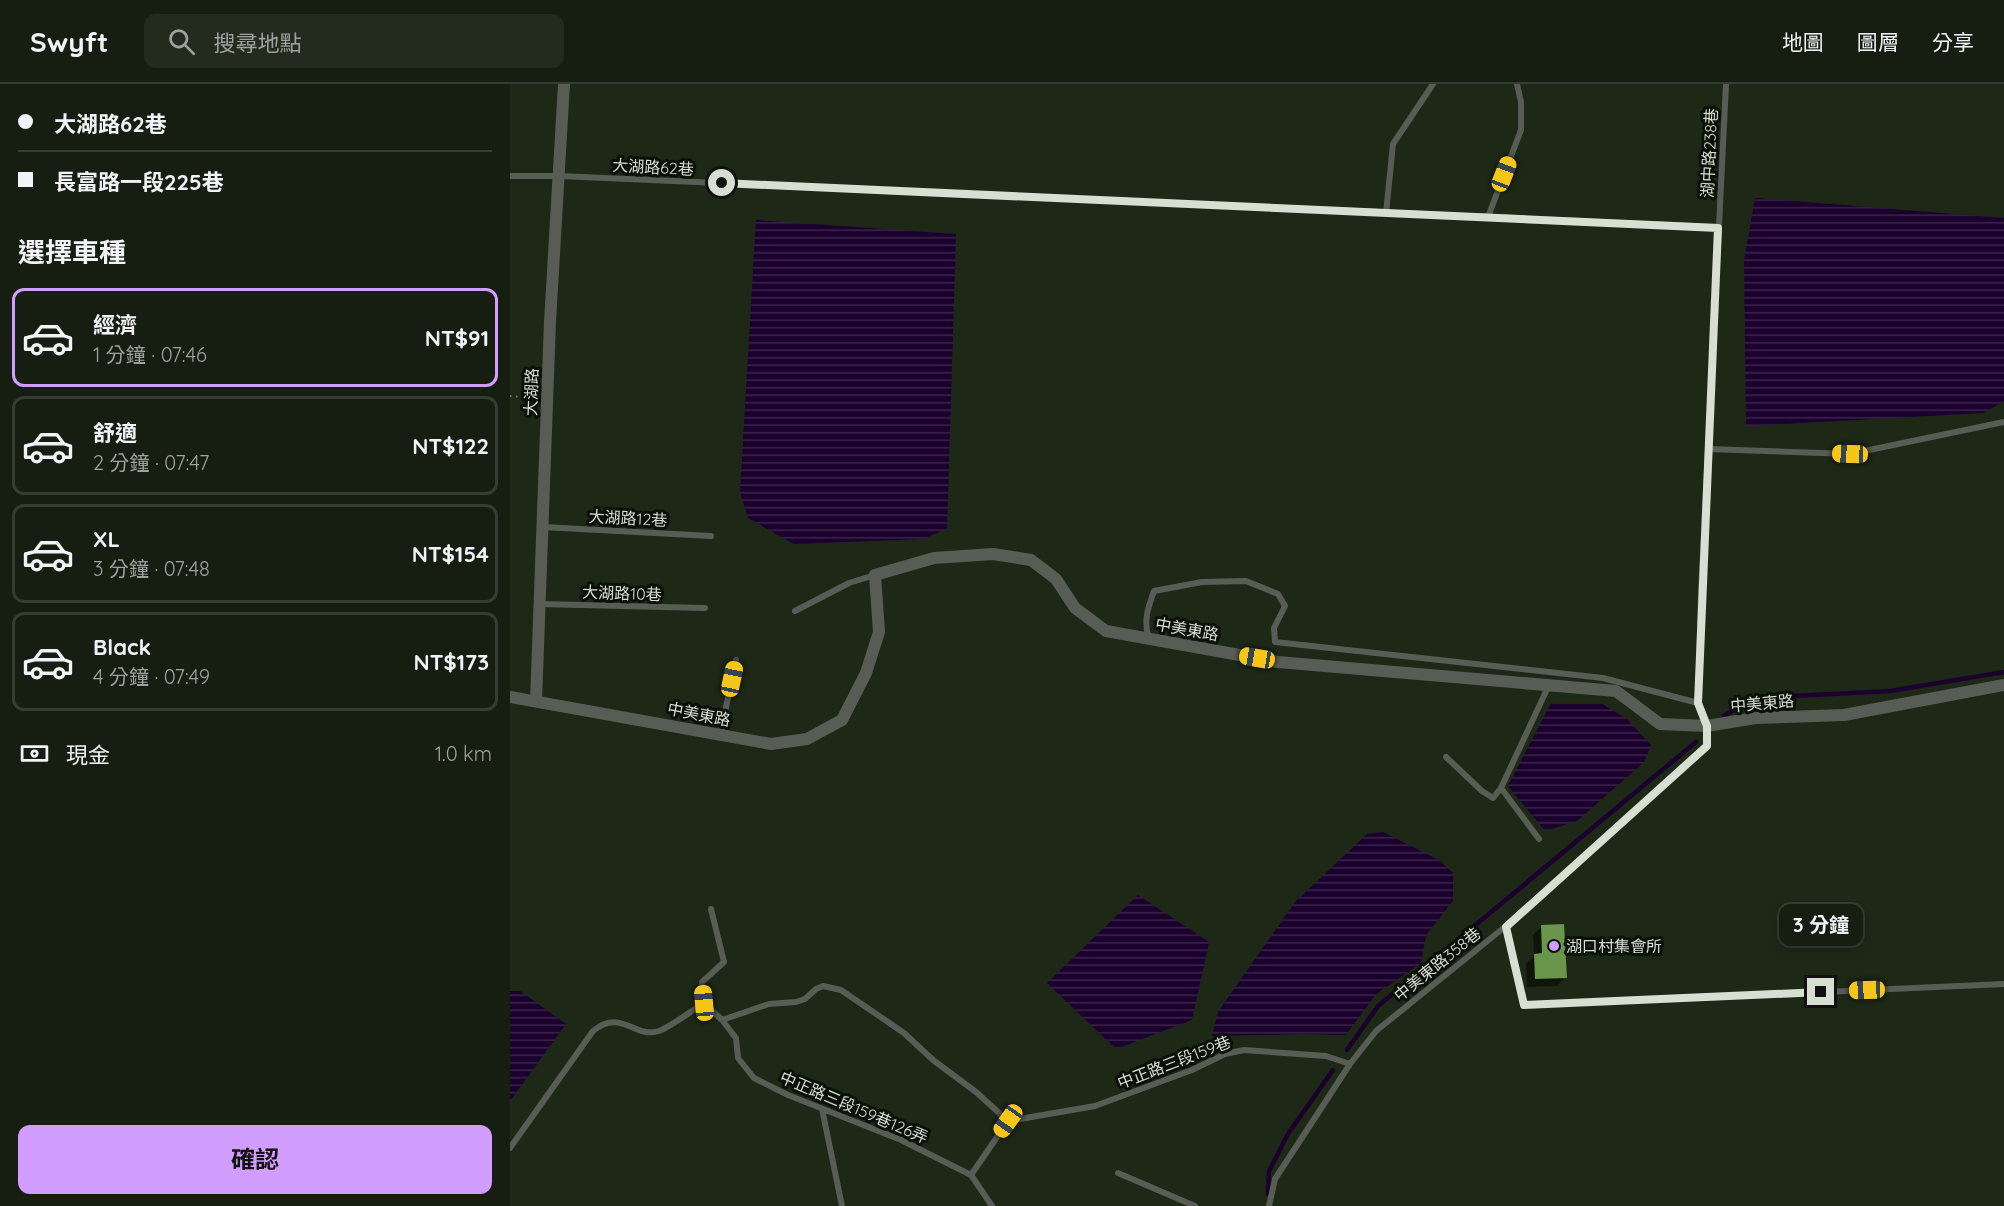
<!DOCTYPE html>
<html lang="zh-TW">
<head>
<meta charset="utf-8">
<style>
  :root { --surface:#161e11; --page:#232b1f; --text:#f1f3f6; --muted:#9ea29f; --line:#353c31; --accent:#d19dfe }
  body { margin:0; font-family:Quicksand,"Noto Sans TC",sans-serif; background:var(--page); color:var(--text); height:100vh; display:flex; flex-direction:column; font-size:22px; white-space:nowrap }
  * { box-sizing:border-box; margin:0 }
  p { font-size:20px; color:var(--muted) }
  .icon { flex:none; width:33px; height:33px; fill:none; stroke:currentColor; stroke-width:2; stroke-linecap:round; stroke-linejoin:round }
  .map { position:relative; flex:1; overflow:hidden }
  .side { display:flex; flex-direction:column; background:var(--surface); width:510px }
  .side>* { flex:none }
  .guide { display:grid; align-content:center; height:132px; padding:0 18px; background:var(--surface) }
  .end { position:absolute; width:27px; height:27px; margin:-14px; border:8px solid #d7ded2; background:#111; box-shadow:0 0 0 3px #111 }
  .from { border-radius:50% }
  .bubble { position:absolute; height:42px; border-radius:12px; background:var(--surface); box-shadow:0 3px 9px #0003,0 0 0 2px var(--line); font-size:20px; font-weight:700; line-height:42px; text-align:center }
  .car { position:absolute; width:18px; height:36px; margin:-18px -9px; border-radius:8px; box-shadow:0 0 4px 2px #0007; background:linear-gradient(#f5c518 24%,#345 0 40%,#f5c518 0 76%,#345 0 86%,#f5c518 0) }
  .guide b { display:flex; align-items:center; gap:21px; height:57px; font-size:22px }
  .guide b+b { border-top:2px solid var(--line) }
  .guide i { width:15px; height:15px; background:var(--text) }
  ul { padding:0; list-style:none }
  li { display:flex; align-items:center; gap:18px; height:99px; margin:0 12px 9px; padding:0 6px; border:3px solid var(--line); border-radius:12px }
  li div { flex:1 }
  li b { display:block; font-size:22px }
  li em { font-style:normal; font-weight:700 }
  li.on { border-color:var(--accent) }
  li>.icon { width:54px; height:54px; stroke-width:1.5 }
  h2 { padding:0 18px; font-size:27px; line-height:72px }
  .pay { display:flex; align-items:center; gap:15px; height:66px; padding:0 18px; font-size:22px }
  .pay p { margin-inline-start:auto }
  .button { display:flex; gap:12px; margin-top:auto; padding:12px 18px }
  .button a { flex:1; height:69px; border-radius:12px; background:var(--accent); color:#111; font-size:24px; font-weight:700; line-height:69px; text-align:center }
  header { display:flex; align-items:center; gap:36px; box-sizing:border-box; height:84px; padding:0 30px; background:var(--surface); border-bottom:2px solid var(--line) }
  header strong { font-size:28px }
  nav { display:flex; gap:33px; margin-inline-start:auto; font-size:21px }
  .search { width:420px; height:54px; background:var(--page); display:flex; align-items:center; gap:15px; box-sizing:border-box; padding:0 21px; border-radius:12px; color:var(--muted); font-size:22px }
  main { display:flex; flex:1; min-height:0 }
  .map>svg:first-child { display:block }
  .water { fill:url(#water-rules) }
  .shadow { fill:#0007 }
  .lines { fill:none; stroke-linecap:round; stroke-linejoin:round }
  .stream { stroke:#1b002d; stroke-width:4.5 }
  .building { fill:#6a964b }
  .path { stroke:#6d7667; stroke-width:2; stroke-dasharray:1.5 4.5; stroke-linecap:butt }
  .lane { stroke:#575d54; stroke-width:6 }
  .street { stroke:#575d54; stroke-width:12 }
  .route { stroke:#d7ded2; stroke-width:8 }
  .poi-dot { fill:#d19dfe; stroke:#0b1008; stroke-width:2 }
  .labels { text-anchor:middle; dominant-baseline:central; stroke-width:6; stroke-linejoin:round; paint-order:stroke }
  .street-label { font-size:16px; fill:#d7ded2; stroke:#0b1008 }
  .poi-label { font-size:16px; fill:#d7ded2; stroke:#0b1008; text-anchor:start }
</style>
</head>
<body>
<header>
<strong>Swyft</strong>
<div class="search"><svg class="icon" aria-label="search" viewBox="0 0 24 24"><circle cx="10" cy="10" r="6"/><path d="M15 15l6 6"/></svg>搜尋地點</div>
<nav><a>地圖</a><a>圖層</a><a>分享</a></nav>
</header>
<main>
<section class="side">
<div class="guide">
<b><i class="from"></i>大湖路62巷</b>
<b><i></i>長富路一段225巷</b>
</div>
<h2>選擇車種</h2>
<ul>
<li class="on"><svg class="icon" aria-label="car" viewBox="0 0 24 24"><path d="M5 17H2v-5l4-1 3-4h7l3 4 3 1v5h-3M9 17h6M6 11h13"/><circle cx="7" cy="17" r="2"/><circle cx="17" cy="17" r="2"/></svg><div><b>經濟</b><p>1 分鐘 · 07:46</p></div><em>NT$91</em></li>
<li><svg class="icon" aria-label="car" viewBox="0 0 24 24"><path d="M5 17H2v-5l4-1 3-4h7l3 4 3 1v5h-3M9 17h6M6 11h13"/><circle cx="7" cy="17" r="2"/><circle cx="17" cy="17" r="2"/></svg><div><b>舒適</b><p>2 分鐘 · 07:47</p></div><em>NT$122</em></li>
<li><svg class="icon" aria-label="car" viewBox="0 0 24 24"><path d="M5 17H2v-5l4-1 3-4h7l3 4 3 1v5h-3M9 17h6M6 11h13"/><circle cx="7" cy="17" r="2"/><circle cx="17" cy="17" r="2"/></svg><div><b>XL</b><p>3 分鐘 · 07:48</p></div><em>NT$154</em></li>
<li><svg class="icon" aria-label="car" viewBox="0 0 24 24"><path d="M5 17H2v-5l4-1 3-4h7l3 4 3 1v5h-3M9 17h6M6 11h13"/><circle cx="7" cy="17" r="2"/><circle cx="17" cy="17" r="2"/></svg><div><b>Black</b><p>4 分鐘 · 07:49</p></div><em>NT$173</em></li>
</ul>
<div class="pay"><svg class="icon" aria-label="cash" viewBox="0 0 24 24"><path d="M3 7h18v10H3z"/><circle cx="12" cy="12" r="2"/></svg>現金<p>1.0 km</p></div>
<div class="button"><a>確認</a></div>
</section>
<div class="map">
<svg width="1494" height="1122" viewBox="0 0 1494 1122">
  <defs>
    <pattern id="water-rules" width="6" height="5" patternUnits="userSpaceOnUse" patternTransform="scale(1.5)"><rect width="6" height="5" fill="#1b002d"/><path d="M0 2.5h6" fill="none" stroke="#3b254b"/></pattern>
  </defs>
  <rect width="100%" height="100%" fill="#1e2817"/>
  <!-- water -->
  <path class="water" d="M1245,114L1494,134V317L1474,329L1236,342L1234,176Z
    M246,136L446,150L437,445L413,455L284,460L238,434L230,408Z
    M1041,619H1091L1117,635L1141,661L1134,678L1067,737L1035,747L998,702Z
    M873,748L929,776L943,789V817L916,851L911,879L866,910L836,951L793,950L702,952L708,928L785,818L857,750Z
    M628,811L699,858L682,936L606,965L537,899Z
    M0,907H10L56,940L0,1017Z"/>
  <!-- shadow -->
  <path class="shadow" d="M1031,843L1055,893L1047,902L1017,903L1016,880L1024,872L1023,851Z"/>
  <g class="lines">
    <!-- stream -->
    <path class="stream" d="M1214,632L1243,614L1380,607L1494,588
      M837,966L868,922L1186,658
      M758,1110L759,1087L778,1050L823,986"/>
  </g>
  <!-- building -->
  <path class="building" d="M1054,840L1057,894L1025,895L1024,870L1032,869L1031,841Z"/>
  <g class="lines">
    <!-- path -->
    <path class="path" d="M0,312L23,314"/>
    <!-- lane -->
    <path class="lane" d="M0,92H49L1208,143
      M876,129L883,60L923,0
      M978,133L1011,46V18L1007,0
      M1198,365L1340,370L1494,338
      M33,443L201,452
      M30,520L195,524
      M285,527L339,499L365,491
      M639,555C633,537 638,524 644,507L692,498L736,497L768,510L775,522L764,544L765,558L1093,594L1188,619
      M210,651L226,576
      M936,673L972,707L983,714L991,704
      M1029,755L991,704L1039,601
      M201,825L214,878L192,898L194,919L212,936L226,954L228,974L244,994L278,1011L391,1056L461,1091L482,1122
      M996,842L1014,921L1494,900
      M212,936L259,920L286,918L295,915L306,905L313,902L331,906L394,949L423,976L466,1008L498,1037L461,1091
      M312,1025L332,1122
      M498,1037L585,1022L682,986L715,970L734,966L816,972L840,980
      M0,1064L83,947C112,924 124,955 149,947C162,942 181,927 194,919
      M608,1089L685,1122
      M759,1122L765,1095L840,980L866,947L996,842L1197,662V642L1188,619L1191,508L1216,0"/>
    <!-- street -->
    <path class="street" d="M0,613L261,660L297,655L332,636L356,589L369,548L365,491L424,474L483,470L521,476L546,495L565,524L596,547L768,578L1106,607L1150,640L1197,642L1245,634L1334,631L1494,601
      M26,617L40,238L54,0"/>
  </g>
  <g class="lines">
    <!-- route -->
    <path class="route" d="M212,99L1208,144L1188,619L1197,642V662L996,843L1014,921L1311,908"/>
  </g>
  <!-- markers -->
  <circle class="poi-dot" cx="1044" cy="862" r="6"/>
  <g class="labels">
    <!-- street labels -->
    <g class="street-label">
      <text transform="translate(1199 69) rotate(-87)">湖中路238巷</text>
      <text transform="translate(143 83) rotate(3)">大湖路62巷</text>
      <text transform="translate(21 308) rotate(-88)">大湖路</text>
      <text transform="translate(118 434) rotate(3)">大湖路12巷</text>
      <text transform="translate(112 509) rotate(2)">大湖路10巷</text>
      <text transform="translate(677 545) rotate(10)">中美東路</text>
      <text transform="translate(1252 619) rotate(-5)">中美東路</text>
      <text transform="translate(189 630) rotate(11)">中美東路</text>
      <text transform="translate(927 880) rotate(-39)">中美東路358巷</text>
      <text transform="translate(664 978) rotate(-21)">中正路三段159巷</text>
      <text transform="translate(344 1023) rotate(23)">中正路三段159巷126弄</text>
    </g>
    <!-- poi labels -->
    <g class="poi-label">
      <text x="1056" y="862">湖口村集會所</text>
    </g>
  </g>
</svg>
<i class="end from" style="left:212px;top:99px"></i>
<i class="end" style="left:1311px;top:908px"></i>
<div class="bubble" style="left:1269px;top:820px;width:84px">3 分鐘</div>
<i class="car" style="left:994px;top:90px;rotate:21deg"></i>
<i class="car" style="left:1340px;top:370px;rotate:272deg"></i>
<i class="car" style="left:747px;top:574px;rotate:280deg"></i>
<i class="car" style="left:222px;top:595px;rotate:12deg"></i>
<i class="car" style="left:1357px;top:906px;rotate:268deg"></i>
<i class="car" style="left:194px;top:919px;rotate:355deg"></i>
<i class="car" style="left:498px;top:1037px;rotate:215deg"></i>
</div>
</main>
</body>
</html>
